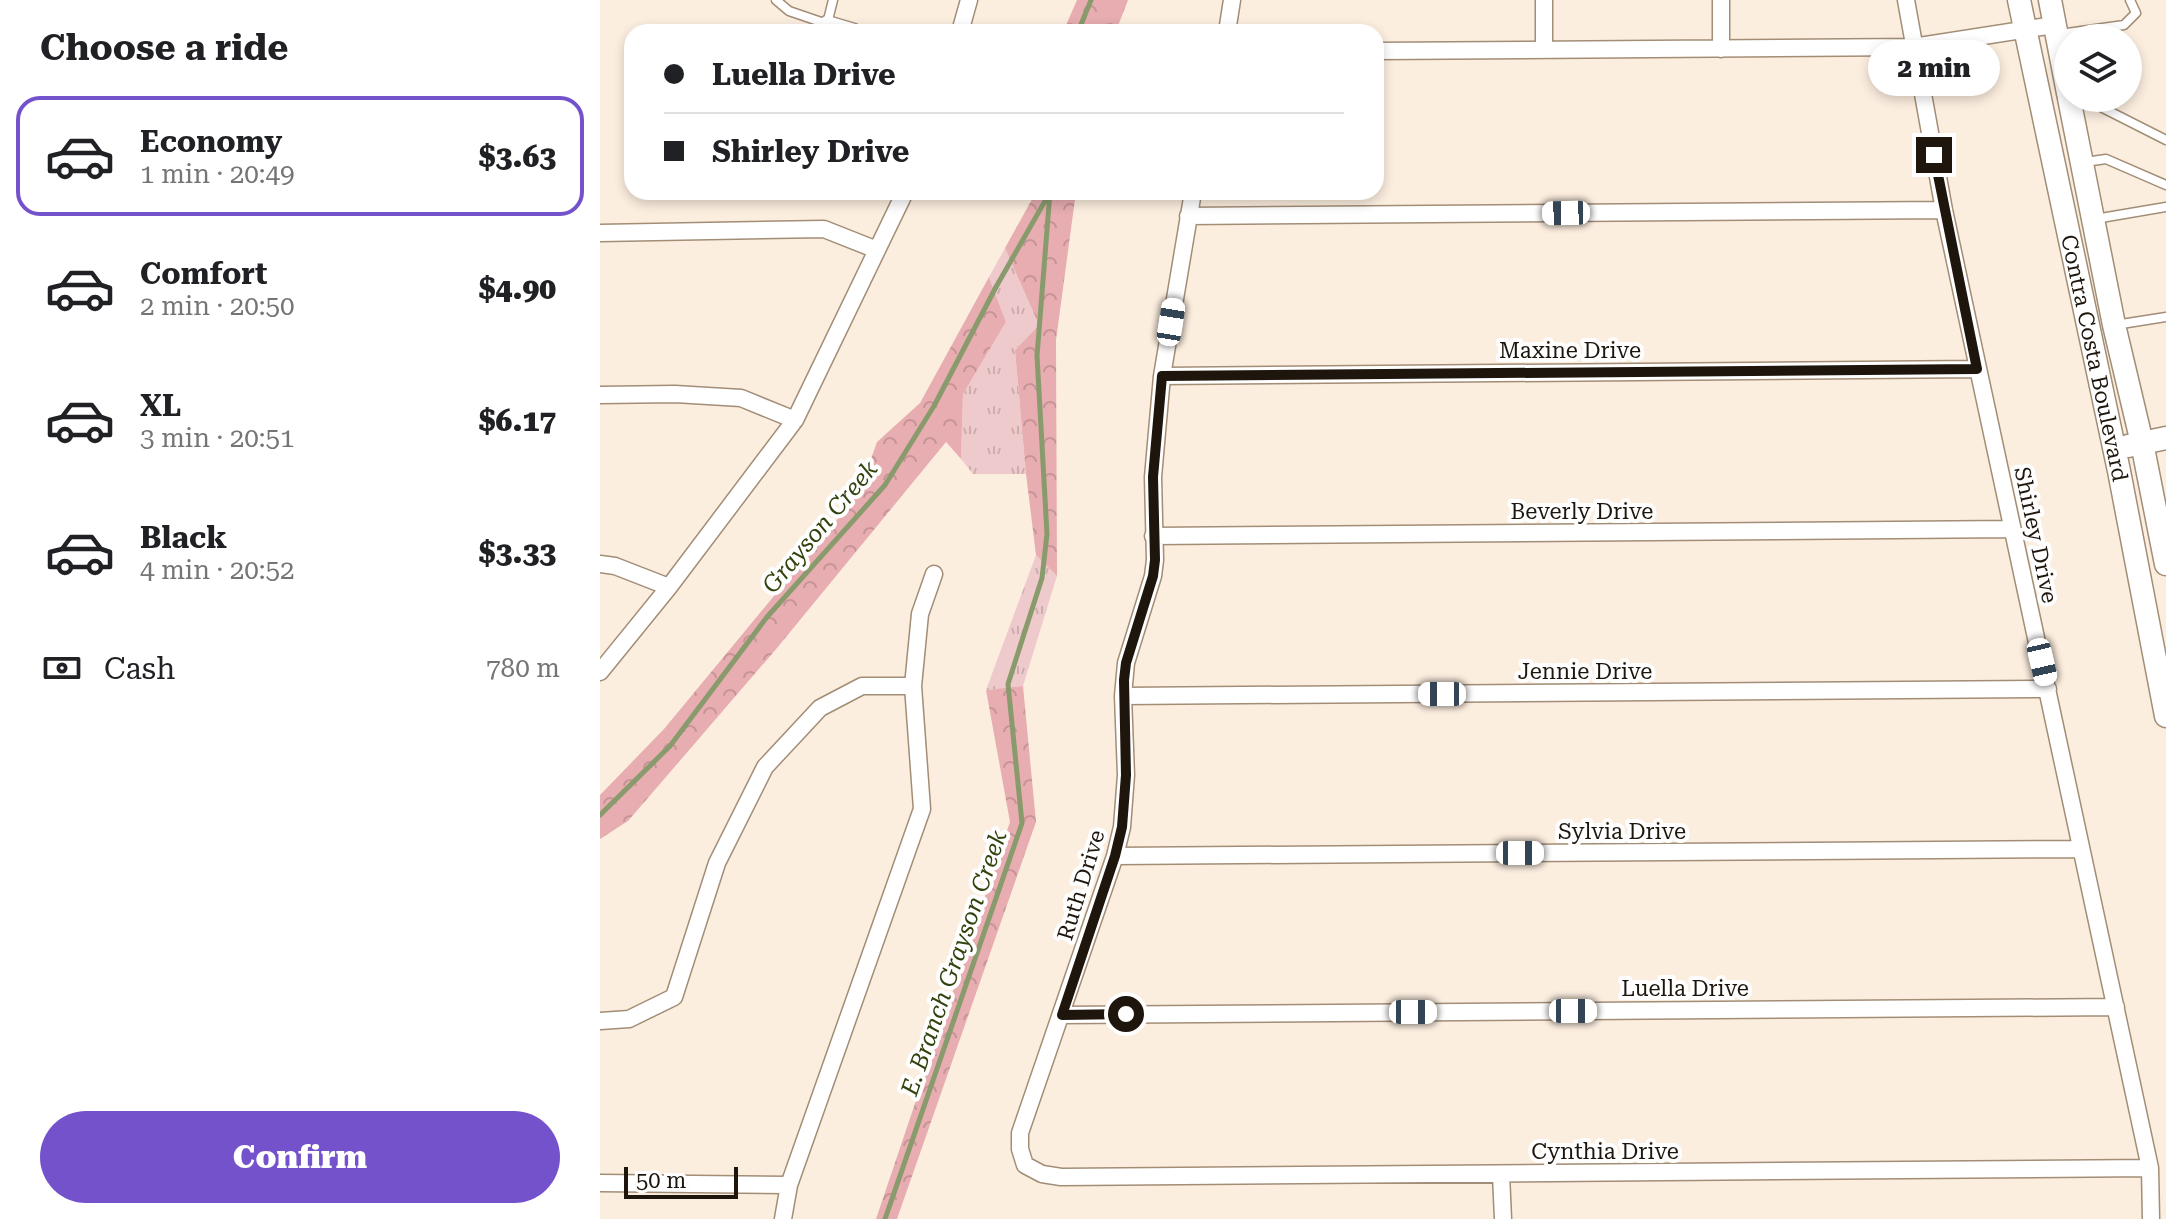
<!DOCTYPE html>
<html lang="en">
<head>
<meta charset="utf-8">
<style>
  :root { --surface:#fff; --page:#f6f6f6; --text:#202124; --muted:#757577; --line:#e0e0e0; --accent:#7452cc }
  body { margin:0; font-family:"Roboto Serif",serif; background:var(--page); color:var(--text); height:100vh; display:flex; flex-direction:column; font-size:30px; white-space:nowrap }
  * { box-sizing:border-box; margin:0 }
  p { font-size:26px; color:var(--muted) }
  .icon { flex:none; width:44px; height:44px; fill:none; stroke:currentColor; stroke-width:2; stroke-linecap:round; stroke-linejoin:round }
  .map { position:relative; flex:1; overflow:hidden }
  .details { display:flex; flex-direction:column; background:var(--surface); width:600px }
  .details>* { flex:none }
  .hud { position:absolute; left:24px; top:24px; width:760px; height:176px; border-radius:24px; box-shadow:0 4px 12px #0003; display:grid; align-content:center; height:176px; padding:0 40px; background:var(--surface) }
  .buttons { position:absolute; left:1454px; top:24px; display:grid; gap:16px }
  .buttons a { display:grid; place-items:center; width:88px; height:88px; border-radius:50%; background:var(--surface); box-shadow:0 4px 12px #0003; font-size:40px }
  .scale { position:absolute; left:24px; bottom:20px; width:114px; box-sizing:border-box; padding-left:8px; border:4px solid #1e160d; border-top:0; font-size:22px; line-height:28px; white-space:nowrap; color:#1e160d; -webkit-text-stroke:6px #fefefe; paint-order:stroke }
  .end { position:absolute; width:36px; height:36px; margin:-18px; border:10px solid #1e160d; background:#fff; box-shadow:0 0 0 4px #fff }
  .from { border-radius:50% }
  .bubble { position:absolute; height:56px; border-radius:28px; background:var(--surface); box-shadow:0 4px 12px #0003; font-size:26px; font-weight:800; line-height:56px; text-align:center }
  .car { position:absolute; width:24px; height:48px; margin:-24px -12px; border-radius:10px; box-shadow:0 0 6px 2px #0007; background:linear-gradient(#fff 24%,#345 0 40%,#fff 0 76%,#345 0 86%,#fff 0) }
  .hud b { display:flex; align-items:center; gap:28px; height:76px; font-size:30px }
  .hud b+b { border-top:2px solid var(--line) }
  .hud i { width:20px; height:20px; background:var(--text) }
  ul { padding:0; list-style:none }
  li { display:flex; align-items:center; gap:24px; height:120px; margin:0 16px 12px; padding:0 24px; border:4px solid transparent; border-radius:24px }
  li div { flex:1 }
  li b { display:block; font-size:30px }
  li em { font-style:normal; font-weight:800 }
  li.active { border-color:var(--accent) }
  li>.icon { width:72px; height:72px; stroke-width:1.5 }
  h2 { padding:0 40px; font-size:36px; line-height:96px }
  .pay { display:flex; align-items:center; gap:20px; height:88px; padding:0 40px; font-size:30px }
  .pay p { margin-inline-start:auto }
  .action { display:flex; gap:16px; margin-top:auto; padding:16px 40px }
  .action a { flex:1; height:92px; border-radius:48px; background:var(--accent); color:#fff; font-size:32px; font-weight:800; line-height:92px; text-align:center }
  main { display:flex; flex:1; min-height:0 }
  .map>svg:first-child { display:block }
  .grass { fill:url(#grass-tufts) }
  .forest { fill:url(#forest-crowns) }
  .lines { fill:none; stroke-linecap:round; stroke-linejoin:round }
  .stream { stroke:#899a6c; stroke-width:5 }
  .lane-casing { stroke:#a28d76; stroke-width:11 }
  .street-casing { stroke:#a28d76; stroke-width:19 }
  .secondary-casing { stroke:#a28d76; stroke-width:25 }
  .lane { stroke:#fff; stroke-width:8 }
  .street { stroke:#fff; stroke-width:16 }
  .secondary { stroke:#fff; stroke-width:22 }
  .route { stroke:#1e160d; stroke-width:10 }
  .labels { text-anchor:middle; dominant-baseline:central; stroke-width:8; stroke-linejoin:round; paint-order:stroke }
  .street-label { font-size:22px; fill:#1e160d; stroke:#fefefe }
  .water-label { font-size:24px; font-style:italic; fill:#32420d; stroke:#fefefe }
</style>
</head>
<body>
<main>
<section class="details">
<h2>Choose a ride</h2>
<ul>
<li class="active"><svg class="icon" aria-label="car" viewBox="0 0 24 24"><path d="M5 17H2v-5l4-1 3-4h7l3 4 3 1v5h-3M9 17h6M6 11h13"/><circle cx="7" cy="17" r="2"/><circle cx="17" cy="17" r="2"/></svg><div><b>Economy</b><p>1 min · 20:49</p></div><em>$3.63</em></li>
<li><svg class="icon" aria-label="car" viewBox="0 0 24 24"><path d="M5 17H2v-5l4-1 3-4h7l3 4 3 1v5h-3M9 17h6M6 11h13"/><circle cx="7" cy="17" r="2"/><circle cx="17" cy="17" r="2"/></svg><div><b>Comfort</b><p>2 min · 20:50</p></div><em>$4.90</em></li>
<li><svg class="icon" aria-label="car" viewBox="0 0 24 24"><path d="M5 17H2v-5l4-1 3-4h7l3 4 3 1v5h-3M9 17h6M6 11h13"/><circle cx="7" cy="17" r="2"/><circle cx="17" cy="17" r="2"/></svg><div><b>XL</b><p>3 min · 20:51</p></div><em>$6.17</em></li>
<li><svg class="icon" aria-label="car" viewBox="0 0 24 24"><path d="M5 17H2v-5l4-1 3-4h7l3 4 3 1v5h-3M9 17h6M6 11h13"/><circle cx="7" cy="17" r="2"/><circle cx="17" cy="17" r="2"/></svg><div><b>Black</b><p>4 min · 20:52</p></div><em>$3.33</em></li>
</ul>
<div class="pay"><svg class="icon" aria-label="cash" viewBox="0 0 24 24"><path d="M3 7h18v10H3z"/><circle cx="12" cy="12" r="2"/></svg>Cash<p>780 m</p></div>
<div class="action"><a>Confirm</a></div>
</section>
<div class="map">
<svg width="1566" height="1219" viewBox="0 0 1566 1219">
  <defs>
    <pattern id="grass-tufts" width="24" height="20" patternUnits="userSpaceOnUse" patternTransform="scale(2)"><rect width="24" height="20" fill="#efcacc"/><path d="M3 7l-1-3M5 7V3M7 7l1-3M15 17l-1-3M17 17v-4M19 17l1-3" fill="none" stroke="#ccadae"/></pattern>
    <pattern id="forest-crowns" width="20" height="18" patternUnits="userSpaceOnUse" patternTransform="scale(2)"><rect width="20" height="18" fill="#e7adb1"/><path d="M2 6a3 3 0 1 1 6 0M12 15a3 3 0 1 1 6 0" fill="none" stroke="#c69497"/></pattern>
  </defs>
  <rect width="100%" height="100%" fill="#fceedf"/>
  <!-- grass -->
  <path class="grass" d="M405,248L439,325L415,350L426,474H373L361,459L363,394L406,322L389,277Z
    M436,555L457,576L423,686L386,690Z"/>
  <!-- forest -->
  <path class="forest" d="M477,0H528L518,26L513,32H463Z
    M436,192H476L456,340L457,576L436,555L426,474L415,350L439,325L405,248Z
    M389,277L406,322L363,394L361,459L346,442L177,648L28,821L0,839V795L64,729L259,493L277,442L320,403Z
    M423,686L436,822L297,1219H276L410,822L386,690Z"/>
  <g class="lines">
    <!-- stream -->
    <path class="stream" d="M478,32L491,0
      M0,815L70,746L167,617L285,485L334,406L396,287L449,194
      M285,1219L422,823L408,684L442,578L447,534L437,356L450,192"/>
    <defs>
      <path id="lane" d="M176,0L189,11L227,24L233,0
        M1460,34L1524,25L1536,13L1530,0
        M1472,103L1489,101L1566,140
        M1485,162L1506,159L1566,185
        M1495,219L1566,207
        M1515,325L1566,317"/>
      <path id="street" d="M944,0V49
        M1121,0V49
        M1306,0L1344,210L1550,1168L1551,1219
        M227,24L254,32
        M360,32L369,0
        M627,32L632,0
        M776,51L1313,47L1454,25
        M593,192L562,376L553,477L555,560L553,576L526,663L523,696L526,775L522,827L515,856L420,1133V1149L425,1165L442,1174L461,1177L1550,1168
        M588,216L1344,210
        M0,233L224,229L277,250
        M562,376L1377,369
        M0,395L75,394L141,398L195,420
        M553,536L1412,529
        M0,564L15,566L69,587
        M0,672L69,587L195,420L305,192
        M523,696L1448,689
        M515,856L1481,849
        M462,1015L1516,1007
        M0,1021L29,1019L74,997L117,863L165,767L220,708L262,686H313
        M901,1174L903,1219
        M0,1183L189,1185
        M183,1219L189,1185L322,809L313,686L320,614L334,574"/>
      <g id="secondary">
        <path id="s1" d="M1419,0L1519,471L1566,716"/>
        <path d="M1450,0L1468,93"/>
        <path d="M1469,98L1514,325L1542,443L1566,564"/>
        <path d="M1528,446L1566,438"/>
      </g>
    </defs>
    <!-- lane casing -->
    <use href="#lane" class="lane-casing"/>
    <!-- street casing -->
    <use href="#street" class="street-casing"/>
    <!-- secondary casing -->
    <use href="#secondary" class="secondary-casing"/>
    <!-- lane -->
    <use href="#lane" class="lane"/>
    <!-- street -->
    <use href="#street" class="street"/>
    <!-- secondary -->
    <use href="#secondary" class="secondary"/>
  </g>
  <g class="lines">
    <!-- route -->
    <path class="route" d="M526,1014L462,1015L515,856L522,827L526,775L524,680L526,663L553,576L555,560L553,477L562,376L1377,369L1334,155"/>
  </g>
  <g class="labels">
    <!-- street labels -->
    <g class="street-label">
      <text x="970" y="350">Maxine Drive</text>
      <text stroke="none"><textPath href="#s1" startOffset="366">Contra Costa Boulevard</textPath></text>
      <text x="982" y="511">Beverly Drive</text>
      <text transform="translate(1436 535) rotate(78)">Shirley Drive</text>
      <text x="985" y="671">Jennie Drive</text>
      <text x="1022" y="831">Sylvia Drive</text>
      <text transform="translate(481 885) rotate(-73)">Ruth Drive</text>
      <text x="1085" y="988">Luella Drive</text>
      <text x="1005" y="1151">Cynthia Drive</text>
    </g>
    <!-- water labels -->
    <g class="water-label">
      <text transform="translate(220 527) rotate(-50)">Grayson Creek</text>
      <text transform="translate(354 963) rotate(-71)">E. Branch Grayson Creek</text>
    </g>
  </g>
</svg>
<div class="buttons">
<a><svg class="icon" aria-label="layers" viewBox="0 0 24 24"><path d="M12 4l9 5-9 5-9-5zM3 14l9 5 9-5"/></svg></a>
</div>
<div class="scale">50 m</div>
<i class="end from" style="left:526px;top:1014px"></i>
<i class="end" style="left:1334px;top:155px"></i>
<div class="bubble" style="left:1268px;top:40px;width:132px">2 min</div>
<i class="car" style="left:966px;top:213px;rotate:269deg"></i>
<i class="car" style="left:571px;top:322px;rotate:9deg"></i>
<i class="car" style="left:1442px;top:662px;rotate:167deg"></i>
<i class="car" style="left:842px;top:694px;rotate:270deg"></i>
<i class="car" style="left:920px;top:853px;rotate:90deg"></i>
<i class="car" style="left:973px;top:1011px;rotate:90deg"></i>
<i class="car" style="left:813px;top:1012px;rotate:90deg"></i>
<div class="hud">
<b><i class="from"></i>Luella Drive</b>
<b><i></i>Shirley Drive</b>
</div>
</div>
</main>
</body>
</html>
